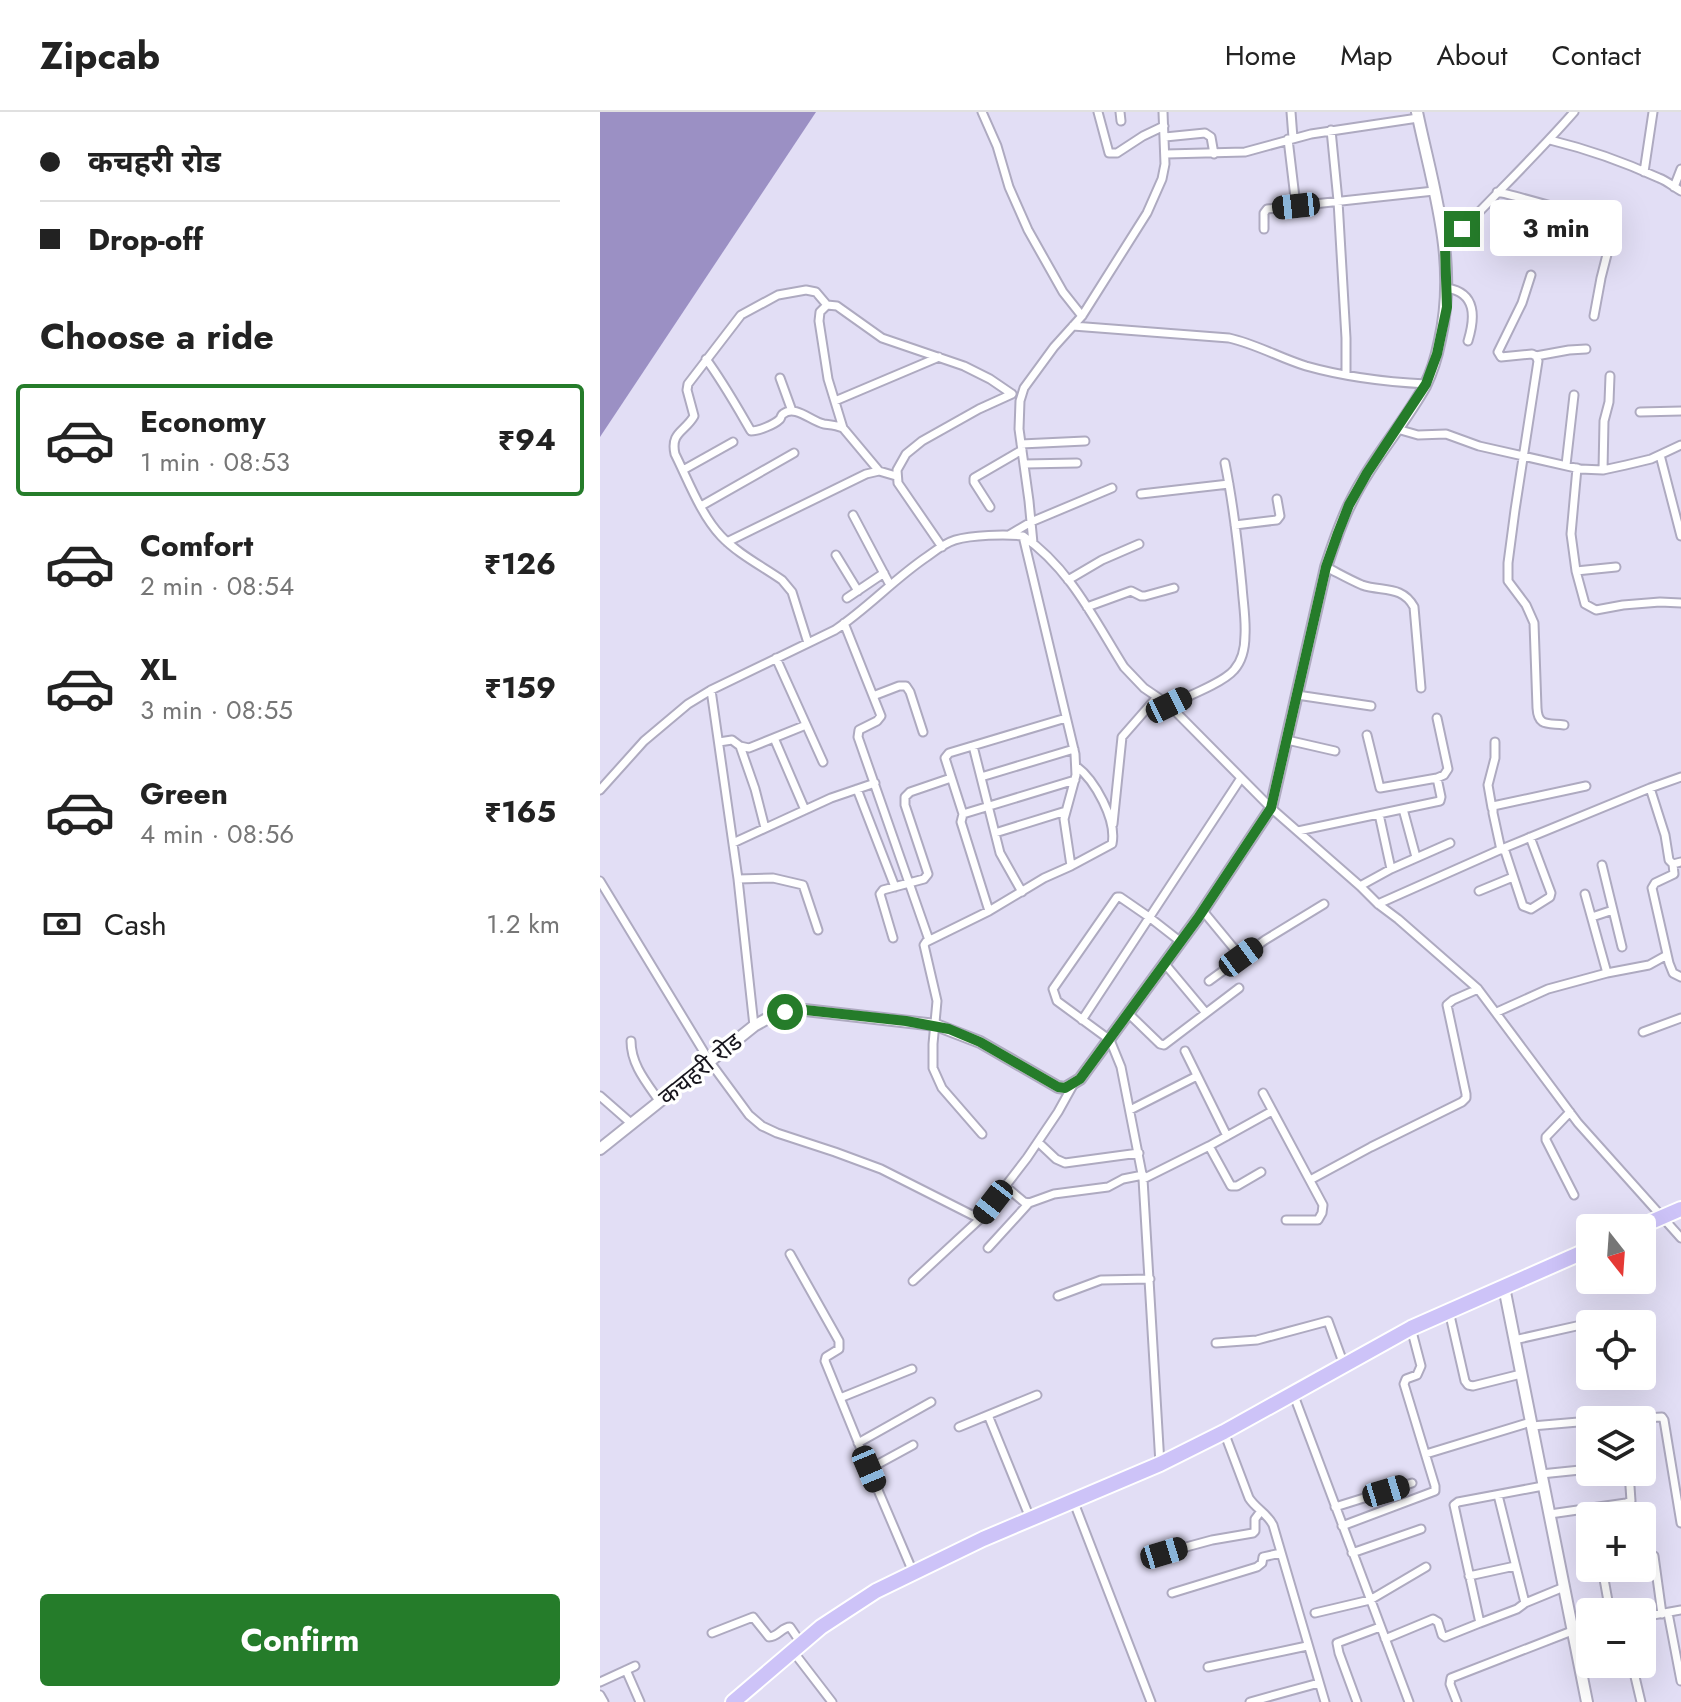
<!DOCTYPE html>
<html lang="en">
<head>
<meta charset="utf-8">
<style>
  :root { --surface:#fff; --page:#f6f6f6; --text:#222; --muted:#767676; --line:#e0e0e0; --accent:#257c2a }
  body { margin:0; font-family:Jost,"Noto Sans Devanagari",sans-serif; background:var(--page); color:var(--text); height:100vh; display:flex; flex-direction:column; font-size:30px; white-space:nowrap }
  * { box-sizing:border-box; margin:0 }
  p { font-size:26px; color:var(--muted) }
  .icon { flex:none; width:44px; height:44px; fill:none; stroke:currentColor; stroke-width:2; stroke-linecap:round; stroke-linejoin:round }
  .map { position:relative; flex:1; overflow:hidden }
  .drawer { display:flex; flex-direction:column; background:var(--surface); width:600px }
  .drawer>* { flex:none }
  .hud { display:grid; align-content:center; height:176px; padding:0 40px; background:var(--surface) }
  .needle { width:52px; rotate:163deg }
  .fabs { position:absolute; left:976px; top:1102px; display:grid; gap:16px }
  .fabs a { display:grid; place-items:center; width:80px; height:80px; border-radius:8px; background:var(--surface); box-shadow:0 8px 32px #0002; font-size:40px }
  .end { position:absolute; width:36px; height:36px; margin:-18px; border:10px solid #257c2a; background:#fff; box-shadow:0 0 0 4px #fff }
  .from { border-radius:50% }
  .bubble { position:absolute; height:56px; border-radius:8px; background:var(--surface); box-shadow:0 8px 32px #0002; font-size:26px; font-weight:700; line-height:56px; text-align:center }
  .car { position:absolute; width:24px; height:48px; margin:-24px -12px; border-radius:10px; box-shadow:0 0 6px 2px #0007; background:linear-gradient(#222 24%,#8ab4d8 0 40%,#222 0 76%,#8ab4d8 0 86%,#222 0) }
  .hud b { display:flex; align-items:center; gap:28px; height:76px; font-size:30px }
  .hud b+b { border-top:2px solid var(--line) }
  .hud i { width:20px; height:20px; background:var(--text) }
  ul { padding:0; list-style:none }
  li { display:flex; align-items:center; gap:24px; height:112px; margin:0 16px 12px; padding:0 24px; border:4px solid transparent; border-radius:8px }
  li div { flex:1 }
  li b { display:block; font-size:30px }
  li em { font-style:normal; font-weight:700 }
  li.current { border-color:var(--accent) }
  li>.icon { width:72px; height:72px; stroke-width:1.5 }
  h2 { padding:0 40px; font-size:36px; line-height:96px }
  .pay { display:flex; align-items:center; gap:20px; height:88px; padding:0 40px; font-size:30px }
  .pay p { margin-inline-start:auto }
  .cta { display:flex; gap:16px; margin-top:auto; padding:16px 40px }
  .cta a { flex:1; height:92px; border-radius:8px; background:var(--accent); color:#fff; font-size:32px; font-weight:700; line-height:92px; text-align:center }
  header { display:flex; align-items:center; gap:48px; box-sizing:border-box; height:112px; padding:0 40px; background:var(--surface); border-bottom:2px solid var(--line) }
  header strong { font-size:38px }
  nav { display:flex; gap:44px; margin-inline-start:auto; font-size:28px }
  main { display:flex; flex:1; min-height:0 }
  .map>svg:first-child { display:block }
  .water { fill:#9b90c4 }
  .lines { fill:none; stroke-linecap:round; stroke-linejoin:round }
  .street-casing { stroke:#aeaac0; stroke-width:11 }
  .secondary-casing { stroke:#aeaac0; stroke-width:14 }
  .highway-casing { stroke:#fff; stroke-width:18 }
  .street { stroke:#fff; stroke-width:7 }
  .secondary { stroke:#fff; stroke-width:10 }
  .highway { stroke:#cdc3f8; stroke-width:14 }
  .route { stroke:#257c2a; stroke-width:10 }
  .labels { text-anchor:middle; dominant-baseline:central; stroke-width:7; stroke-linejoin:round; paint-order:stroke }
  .street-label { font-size:24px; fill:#16141c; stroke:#fff }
</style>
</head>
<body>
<header>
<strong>Zipcab</strong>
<nav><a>Home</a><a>Map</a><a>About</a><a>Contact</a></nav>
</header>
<main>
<section class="drawer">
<div class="hud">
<b><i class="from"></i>कचहरी रोड</b>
<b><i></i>Drop-off</b>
</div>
<h2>Choose a ride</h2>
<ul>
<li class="current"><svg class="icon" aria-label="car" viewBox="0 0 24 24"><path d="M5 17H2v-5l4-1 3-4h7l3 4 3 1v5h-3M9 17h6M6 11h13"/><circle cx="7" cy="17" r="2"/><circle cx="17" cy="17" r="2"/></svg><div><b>Economy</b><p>1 min · 08:53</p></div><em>₹94</em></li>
<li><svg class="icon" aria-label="car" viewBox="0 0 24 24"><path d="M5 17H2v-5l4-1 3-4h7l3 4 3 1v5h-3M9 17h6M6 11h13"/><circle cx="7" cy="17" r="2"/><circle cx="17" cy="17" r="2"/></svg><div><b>Comfort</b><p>2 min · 08:54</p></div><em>₹126</em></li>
<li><svg class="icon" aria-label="car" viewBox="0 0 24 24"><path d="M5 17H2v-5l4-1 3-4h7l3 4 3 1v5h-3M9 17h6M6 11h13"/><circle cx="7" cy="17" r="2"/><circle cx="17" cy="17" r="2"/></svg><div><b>XL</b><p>3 min · 08:55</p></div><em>₹159</em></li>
<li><svg class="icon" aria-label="car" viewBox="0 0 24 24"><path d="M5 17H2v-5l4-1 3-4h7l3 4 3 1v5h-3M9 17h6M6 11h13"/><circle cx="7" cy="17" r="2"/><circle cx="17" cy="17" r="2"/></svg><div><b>Green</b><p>4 min · 08:56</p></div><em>₹165</em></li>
</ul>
<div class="pay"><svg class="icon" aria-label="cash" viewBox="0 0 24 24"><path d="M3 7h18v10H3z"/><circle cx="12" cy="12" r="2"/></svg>Cash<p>1.2 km</p></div>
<div class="cta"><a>Confirm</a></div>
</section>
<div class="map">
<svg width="1081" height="1590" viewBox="0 0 1081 1590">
  <rect width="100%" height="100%" fill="#e2def5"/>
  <!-- water -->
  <path class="water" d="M0,0H216L0,325Z"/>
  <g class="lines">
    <defs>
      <path id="street" d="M382,0L397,34L409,75L428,118L463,180L482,204
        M498,0L509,41H517L543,24L564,14
        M520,0L521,9
        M691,0L693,26
        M731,18L738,89L746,226V263
        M565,25L605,21L611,25L614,42
        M688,27L696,94
        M950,28C987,37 1024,50 1059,66C1067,69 1074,75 1081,79
        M566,42L645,40L711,22L818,6
        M1044,60L1053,0
        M1074,75L1081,57
        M897,80C909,82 1008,109 1012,114C1013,115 1013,117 1013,119L1001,166L994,204
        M664,117V101L667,97L834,79
        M845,136C887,90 933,47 974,0
        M931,163L922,191L898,240L901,245L932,242L936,244L938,249L915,398L908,451V469L926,493L934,511L937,596C938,615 948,611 964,613
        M847,176C877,181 875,206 868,229
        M473,214L629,226C656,232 680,246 706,254C745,265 786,270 826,272
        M936,244L969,238L986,237
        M106,247C123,270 137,295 151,319C158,319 174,313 180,307C181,306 181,303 183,302C195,292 212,310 224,312C232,313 236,313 243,316L279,359
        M180,266L192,299
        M235,289L339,245
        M1040,300L1081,299
        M243,316L228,267L219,209L220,200L227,193L237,194L282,226L364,254L390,267L412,282
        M797,317L818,323L846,322L879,334L980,357L1003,358L1026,353L1051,347L1081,333
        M421,332L485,329
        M1060,343L1081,424
        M424,352L477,351
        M966,353L974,283
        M977,356L971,422L976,459L985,492L996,498L1023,493L1060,490L1081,491
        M83,358L133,330
        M1003,358L1004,309L1009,290L1010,264
        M541,382L629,372
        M101,394L194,341
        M390,395L374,370V366L422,338
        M253,403L290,473
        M635,413L677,408L680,404L677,387
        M409,423L431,410L512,376
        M423,424L475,642L476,663L464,707L471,754
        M127,430L266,362L279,359L296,364
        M433,431L429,389L419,317L420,289L424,276L454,235L482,204L547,101L562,67L565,52L563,0
        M342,435L298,371L297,358L306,342L322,329L379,297L412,282
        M236,443L258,479
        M726,455C738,461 750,468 762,473C782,480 802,473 814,495L821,576
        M976,459L1016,455
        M468,468L502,448L539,432
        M247,486L284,461
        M487,495L531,479L541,484H545L574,476
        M244,511L281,604L277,609L259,618L258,625L329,828
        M208,531L192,480L182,468C162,454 138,442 121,424C101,403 88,368 75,342C70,320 85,320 94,304L87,278L88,272L141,203L178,183L206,178L216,180L227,193
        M176,546L223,650
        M111,578L138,767L154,914
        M697,583L771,594
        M273,584L299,574H306L310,580L323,620
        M569,593C586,585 623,571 634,558C642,549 645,535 645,523C646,507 643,490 642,474C638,432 633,391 625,351
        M767,623L780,676L837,666L844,663L848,657L837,606
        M174,626L205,698
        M687,628L735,639
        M119,630L132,628L140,634L149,636L206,613
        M140,634L155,677L165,716
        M373,634L400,741L422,780
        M381,665L474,637
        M1050,676L1065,723L1069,748L1073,752
        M257,677L295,775
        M0,678L44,629L88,592L111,578L235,518C268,496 295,466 328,444C336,438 345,431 355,428C372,423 405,422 423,424C470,456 495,509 524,555L544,576L569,593L671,696L760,774L778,792L798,807L878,877L978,1011L1081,1126
        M892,696L888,673L895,646V630
        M803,697L816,745
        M363,702L345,646L349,641L466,606
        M779,702L791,757
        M513,712L522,625L557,585
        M698,719L840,689L841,685L837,666
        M395,721L466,699
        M133,731L231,686L275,671
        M904,736L923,794L931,797L950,785L951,781L930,725
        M901,738L893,701V694L986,674
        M1081,750L1073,752L1074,762L1055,771L1052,776L1069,851L1073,861L1081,865
        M1002,753L1022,835
        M138,767L173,766L203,773L218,818
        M0,769L110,950L149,1003L162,1014L177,1021L235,1040L281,1057L380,1107
        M760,774L791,757L850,731
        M879,779L913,765
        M778,792L904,736L1050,676L1081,665
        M389,799L361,710L363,702L475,668
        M603,799L641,845
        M992,805L1013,798
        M293,826L280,782L283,778L324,767L328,762L305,693V685L310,680L351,666
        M565,852L606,901
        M1007,861L1049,853L1067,843
        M609,869L665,828L724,792
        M897,900L948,877L1007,861L985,782
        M529,902L560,932L564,933L639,876
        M482,908L641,666
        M1043,920L1081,906
        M31,929C31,953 47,971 60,990
        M585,939L627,1024
        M663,981L723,1093L722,1101L718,1108H686
        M0,984L32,1012
        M530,998L597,964
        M970,1000L946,1025V1028L974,1083
        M382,1022L342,976L333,956V932L337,889L324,833L326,830L389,799L444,766L471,754L512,732C517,708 495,668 476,654
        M438,1030L456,1047L465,1051L539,1041
        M609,1034L631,1074H637L661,1060
        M543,1067L609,1034L672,999
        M710,1068L771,1035L862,990L866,986V982L847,893L853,888L878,877
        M405,1074L424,1090L429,1091L454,1082L508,1075L523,1067L543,1063
        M388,1136L429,1091
        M190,1142L239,1229V1237L226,1245L225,1249L269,1357L313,1460
        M313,1169L380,1107L427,1046L458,1000L473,973
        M458,1184L501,1168L550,1167
        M849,1199L865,1269L868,1273L873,1274L921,1262
        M914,1228L981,1213
        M616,1231L657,1228L728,1209L744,1253
        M693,1281L809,1590
        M240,1286L312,1257
        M388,1303L430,1406
        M1005,1308L1062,1305L1064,1308L1081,1411
        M932,1314L990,1309
        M359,1315L437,1283
        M624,1320L649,1386C656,1397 667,1401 673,1413L725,1590
        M258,1331L331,1290
        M826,1342L931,1310
        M560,1352L543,1067L521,955L510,928L457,889L453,877L517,785H520L549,805L581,830
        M269,1357L313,1333
        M941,1362L990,1357
        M473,1388L551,1590
        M735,1395L812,1371
        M950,1402L1026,1391L1031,1389L1029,1360
        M742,1414L835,1379V1374L804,1272L806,1267L817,1263L821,1254L811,1216
        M564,1441L612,1428L653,1421L655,1419V1407L661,1399
        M752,1441L821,1417
        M1054,1444L1062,1502
        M869,1464L915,1454
        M1004,1467L1010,1500
        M572,1481L657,1455L662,1451L663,1445L681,1441
        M925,1491L964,1475
        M715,1501L770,1488L826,1455
        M1068,1501L1081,1569
        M1042,1505L1081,1498
        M880,1511L917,1497L925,1491L898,1383
        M112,1521L153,1505L169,1525C178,1525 182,1515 190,1515L201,1531
        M785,1527L833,1507L838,1510L842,1523L845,1525L880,1511L854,1393L858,1390L943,1374
        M192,1538L232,1590
        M1032,1552L1041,1590
        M608,1555L707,1534
        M26,1558L40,1590
        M0,1570L35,1554
        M0,1583L4,1590
        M650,1590L719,1571
        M757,1590L739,1541L737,1531L780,1515
        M857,1590L850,1572L851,1566L972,1519L990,1515"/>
      <path id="secondary" d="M0,1037L154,914L170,905L196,897L336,913L380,930L458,975L465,976L480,967L598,806L671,696L726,455C733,434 740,412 750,392C770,350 802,315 825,274C832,260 837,243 840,228C858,148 833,77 817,0
        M904,1175L987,1590"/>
      <path id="highway" d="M1037,1116L1081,1097
        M133,1590L221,1515L276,1479L383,1427L560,1352L624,1320L811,1216L990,1137"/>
    </defs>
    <!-- street casing -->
    <use href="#street" class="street-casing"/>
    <!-- secondary casing -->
    <use href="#secondary" class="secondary-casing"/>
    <!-- highway casing -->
    <use href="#highway" class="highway-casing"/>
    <!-- street -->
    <use href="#street" class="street"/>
    <!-- secondary -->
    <use href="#secondary" class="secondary"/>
    <!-- highway -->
    <use href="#highway" class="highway"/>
  </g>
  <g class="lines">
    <!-- route -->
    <path class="route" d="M185,900L196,897L306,909L349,917L380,930L458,975L465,976L480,967L598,806L671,696L726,455L738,421L749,393L767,361L826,272L837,242L847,195L845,136L862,117"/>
  </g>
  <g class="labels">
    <!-- street labels -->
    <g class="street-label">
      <text transform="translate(100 957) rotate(-39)">कचहरी रोड</text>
    </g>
  </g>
</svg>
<div class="fabs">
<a><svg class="needle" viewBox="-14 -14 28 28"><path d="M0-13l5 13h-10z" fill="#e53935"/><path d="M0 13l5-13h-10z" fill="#767676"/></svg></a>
<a><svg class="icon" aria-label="locate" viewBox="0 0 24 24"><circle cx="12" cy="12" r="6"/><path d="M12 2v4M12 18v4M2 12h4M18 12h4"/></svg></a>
<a><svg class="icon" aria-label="layers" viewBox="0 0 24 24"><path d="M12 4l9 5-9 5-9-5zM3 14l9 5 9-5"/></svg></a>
<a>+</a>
<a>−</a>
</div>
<i class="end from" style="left:185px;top:900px"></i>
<i class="end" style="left:862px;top:117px"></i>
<div class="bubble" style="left:890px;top:88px;width:132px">3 min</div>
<i class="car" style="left:696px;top:94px;rotate:264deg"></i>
<i class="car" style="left:569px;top:593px;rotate:64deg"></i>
<i class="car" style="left:641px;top:845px;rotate:54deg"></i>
<i class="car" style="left:393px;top:1090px;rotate:218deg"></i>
<i class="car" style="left:269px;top:1357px;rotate:157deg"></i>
<i class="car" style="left:786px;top:1379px;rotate:73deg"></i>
<i class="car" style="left:564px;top:1441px;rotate:73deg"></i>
</div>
</main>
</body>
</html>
